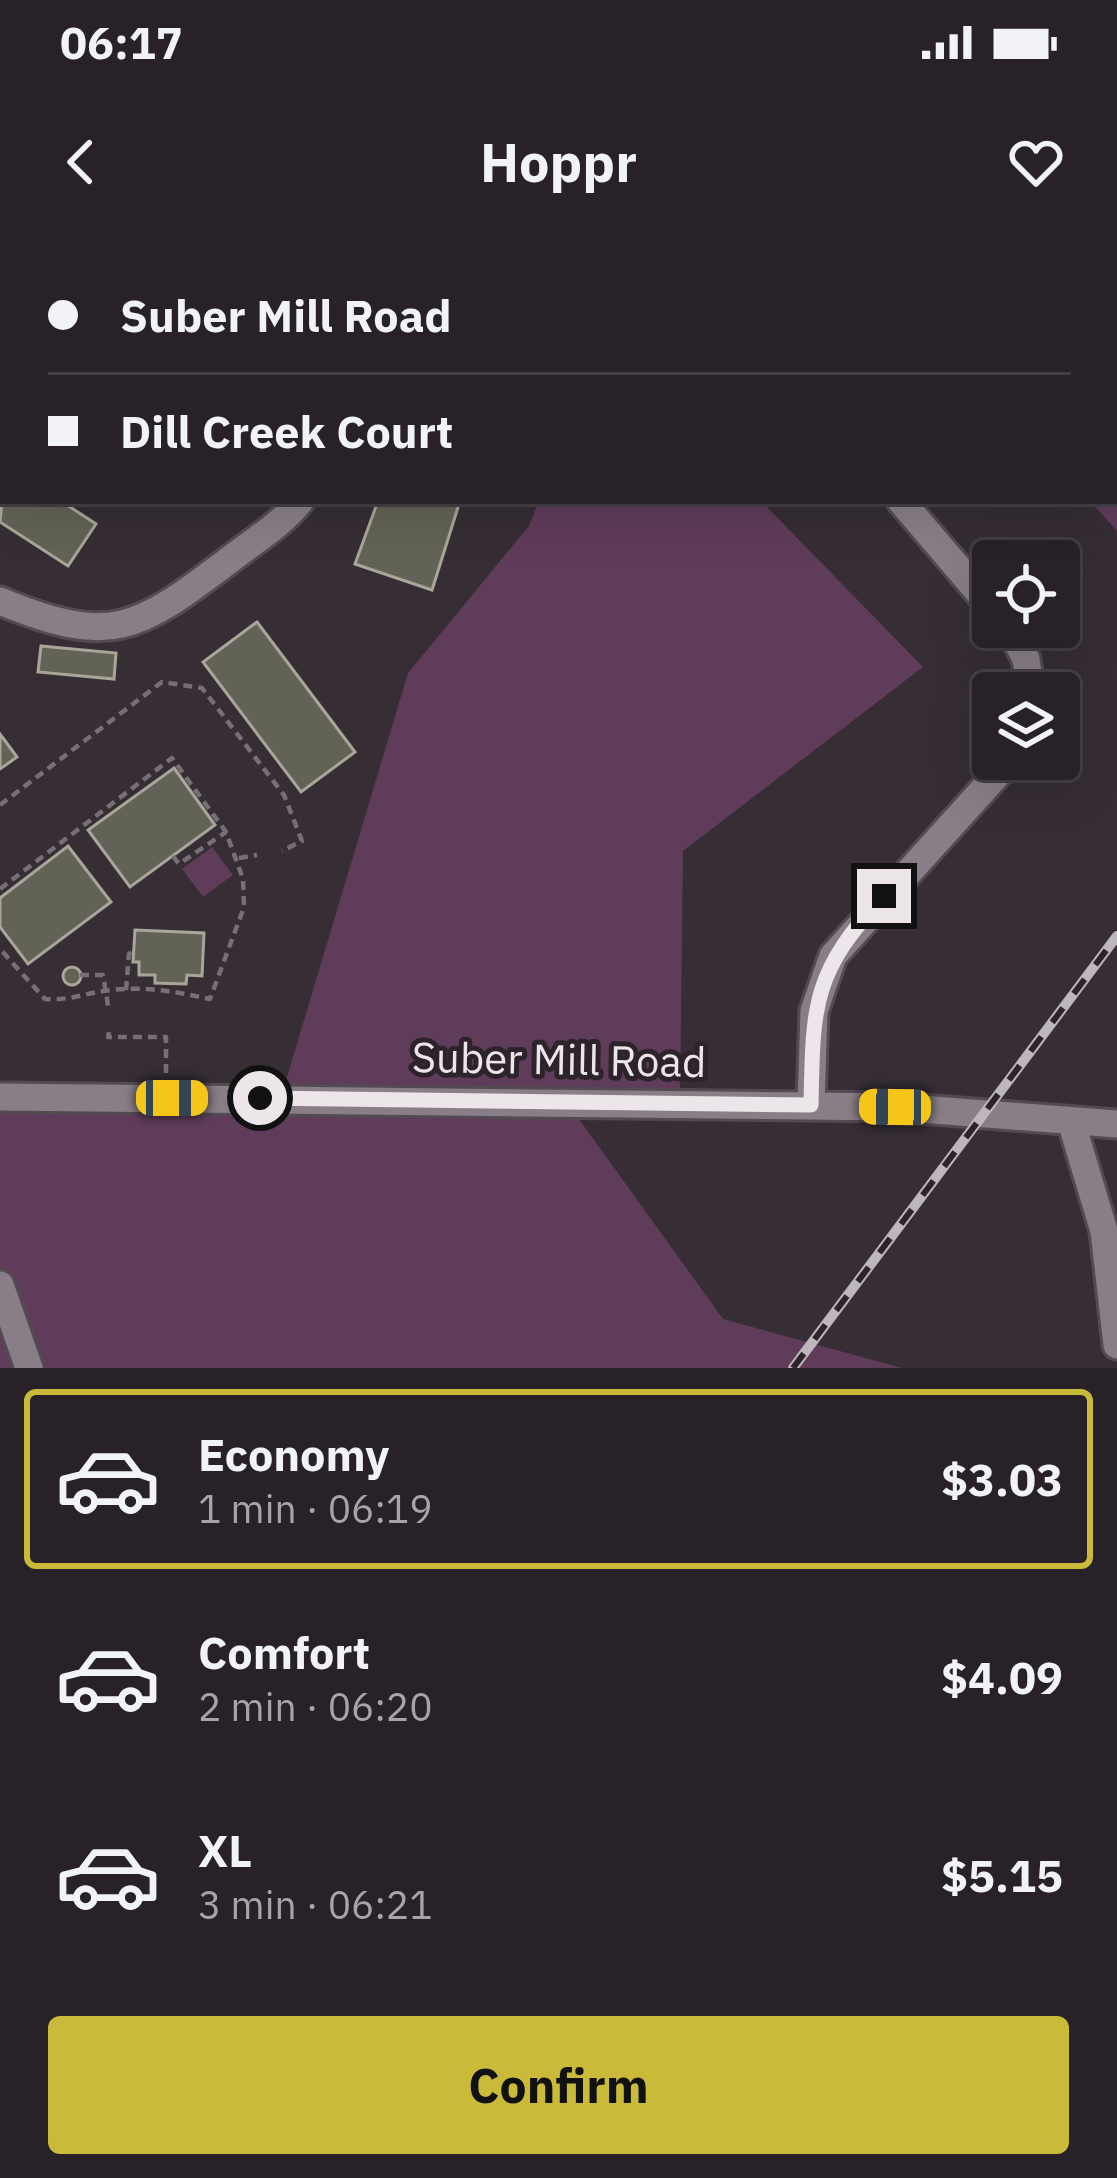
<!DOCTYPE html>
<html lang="en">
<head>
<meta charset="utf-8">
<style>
  :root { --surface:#282228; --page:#302a30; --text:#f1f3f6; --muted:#a5a4a8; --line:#443f45; --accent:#caba3a }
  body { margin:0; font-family:"IBM Plex Sans",sans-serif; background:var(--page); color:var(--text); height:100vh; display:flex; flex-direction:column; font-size:45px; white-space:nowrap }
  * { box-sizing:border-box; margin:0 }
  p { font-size:39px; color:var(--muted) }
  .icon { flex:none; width:66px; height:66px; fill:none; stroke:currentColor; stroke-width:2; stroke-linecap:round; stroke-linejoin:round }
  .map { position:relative; height:1128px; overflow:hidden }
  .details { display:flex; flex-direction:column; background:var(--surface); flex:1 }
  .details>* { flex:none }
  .banner { position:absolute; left:0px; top:0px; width:1119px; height:264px; box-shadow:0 12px 48px #0002,0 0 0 3px var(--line); display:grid; align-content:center; height:264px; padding:0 48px; background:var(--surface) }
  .buttons { position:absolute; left:972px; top:300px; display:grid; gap:24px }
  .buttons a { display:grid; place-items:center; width:108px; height:108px; border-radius:12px; background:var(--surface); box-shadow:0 12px 48px #0002,0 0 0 3px var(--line); font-size:60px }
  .end { position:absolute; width:54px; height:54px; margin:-27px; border:15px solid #ece6eb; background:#111; box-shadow:0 0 0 6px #111 }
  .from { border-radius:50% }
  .car { position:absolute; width:36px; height:72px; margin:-36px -18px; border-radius:15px; box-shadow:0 0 9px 3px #0007; background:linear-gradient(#f5c518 24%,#345 0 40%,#f5c518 0 76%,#345 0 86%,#f5c518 0) }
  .banner b { display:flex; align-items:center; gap:42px; height:114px; font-size:45px }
  .banner b+b { border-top:3px solid var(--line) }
  .banner i { width:30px; height:30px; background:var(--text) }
  ul { padding:21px 0 0; list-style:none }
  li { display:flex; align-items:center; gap:36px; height:180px; margin:0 24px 18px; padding:0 24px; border:6px solid transparent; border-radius:12px }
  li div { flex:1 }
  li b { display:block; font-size:45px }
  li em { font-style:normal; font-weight:700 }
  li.on { border-color:var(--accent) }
  li>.icon { width:108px; height:108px; stroke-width:1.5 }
  .cta { display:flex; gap:24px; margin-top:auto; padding:24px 48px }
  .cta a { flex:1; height:138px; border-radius:12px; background:var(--accent); color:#111; font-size:48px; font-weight:700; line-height:138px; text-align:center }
  .status { display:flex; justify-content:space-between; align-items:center; height:84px; padding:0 60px; background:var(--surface); direction:ltr }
  .status svg { height:33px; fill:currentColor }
  header { display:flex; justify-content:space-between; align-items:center; height:156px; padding:0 48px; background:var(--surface); font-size:54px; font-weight:700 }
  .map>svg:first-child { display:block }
  .green { fill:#5f3c5a }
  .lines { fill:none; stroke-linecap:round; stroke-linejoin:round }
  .stream { stroke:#2d0c29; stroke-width:6 }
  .building { fill:#636256; stroke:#a7a699; stroke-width:3 }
  .minor-casing { stroke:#534b52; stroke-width:33 }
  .path { stroke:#776f76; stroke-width:4.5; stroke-dasharray:9 6; stroke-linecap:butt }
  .minor { stroke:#897e87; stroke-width:27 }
  .rail-casing { stroke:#bdb6bc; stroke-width:10 }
  .rail { stroke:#2c232b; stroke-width:6; stroke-dasharray:18; stroke-linecap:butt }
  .route { stroke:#ece6eb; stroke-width:15 }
  .labels { text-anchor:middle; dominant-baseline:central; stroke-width:10; stroke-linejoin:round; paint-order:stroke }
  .street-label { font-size:42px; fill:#ece6eb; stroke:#2c232b }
</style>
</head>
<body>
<div class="status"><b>06:17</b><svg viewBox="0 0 49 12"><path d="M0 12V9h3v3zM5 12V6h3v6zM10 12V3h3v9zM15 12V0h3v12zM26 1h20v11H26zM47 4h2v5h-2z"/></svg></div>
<header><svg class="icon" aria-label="back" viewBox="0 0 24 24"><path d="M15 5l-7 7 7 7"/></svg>Hoppr<svg class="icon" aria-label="heart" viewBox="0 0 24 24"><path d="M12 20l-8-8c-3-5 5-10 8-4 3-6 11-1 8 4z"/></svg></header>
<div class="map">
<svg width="1117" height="1128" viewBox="0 0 1117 1128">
  <rect width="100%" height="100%" fill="#362d35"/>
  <!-- green -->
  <path class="green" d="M652,0H1117V291L1090,261H1116V3Z
    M539,261H761L923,427L683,611L680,863L571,868L723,1079L902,1128H0V866L278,867L408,433L529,286Z
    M212,607L233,635L203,657L182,629Z"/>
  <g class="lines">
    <!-- stream -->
    <path class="stream" d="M1084,0L1092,3
      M1116,16H1117"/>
  </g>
  <!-- building -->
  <path class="building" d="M114,0H196L203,3H113Z
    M3,145V195L0,194Z
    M3,253V261H61L96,284L68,326L0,282Z
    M378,261H460L432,350L355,324Z
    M257,382L355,512L301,552L203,422Z
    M41,406L116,413L114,439L38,432Z
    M0,494L17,517L0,529Z
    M174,528L215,585L130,647L88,590Z
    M68,606L111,662L28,724L0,687V658Z
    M135,690L204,693L202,736L187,735L186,744L155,743V735H139V722H133Z
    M63 736a9 9 0 1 1 18 0a9 9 0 1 1-18 0Z"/>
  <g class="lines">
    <defs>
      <path id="minor" d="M329,0L338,3
        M901,261L993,369
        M0,361C111,407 137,390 228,321C252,302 281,285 300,261
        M1009,387L1026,419L1031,453
        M0,857L895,867L1117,884
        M811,865L814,771L833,716L1011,519
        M1071,881L1104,991L1117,1105
        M0,1045L29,1128"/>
    </defs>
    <!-- minor casing -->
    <use href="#minor" class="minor-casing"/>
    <!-- path -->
    <path class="path" d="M0,565L162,442L202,448L284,555L302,601L282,611
      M173,616L179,624L226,592
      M239,618L257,615
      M0,649L172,518L226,592L243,639L244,667L210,759C177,752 146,746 112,750C88,752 70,761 45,759L0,709
      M80,735H103L109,771
      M126,750L129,714L134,711
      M109,792L108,797H166V834"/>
    <!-- minor -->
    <use href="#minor" class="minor"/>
    <defs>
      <path id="rail" d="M793,1128L1117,696"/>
    </defs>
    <!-- rail casing -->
    <use href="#rail" class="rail-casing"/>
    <!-- rail -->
    <use href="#rail" class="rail"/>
  </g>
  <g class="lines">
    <!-- route -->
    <path class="route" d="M260,858L811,865C813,765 812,732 884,656"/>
  </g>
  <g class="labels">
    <!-- street labels -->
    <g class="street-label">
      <text transform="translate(559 819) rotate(1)">Suber Mill Road</text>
    </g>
  </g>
</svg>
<div class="buttons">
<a><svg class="icon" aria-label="locate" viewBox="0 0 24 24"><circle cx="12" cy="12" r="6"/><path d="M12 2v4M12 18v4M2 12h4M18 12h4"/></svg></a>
<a><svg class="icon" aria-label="layers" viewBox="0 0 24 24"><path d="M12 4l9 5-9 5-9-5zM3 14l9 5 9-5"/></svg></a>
</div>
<i class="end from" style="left:260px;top:858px"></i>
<i class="end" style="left:884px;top:656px"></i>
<i class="car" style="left:172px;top:858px;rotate:90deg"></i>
<i class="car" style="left:895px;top:867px;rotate:271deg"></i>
<div class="banner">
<b><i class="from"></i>Suber Mill Road</b>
<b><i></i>Dill Creek Court</b>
</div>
</div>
<section class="details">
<ul>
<li class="on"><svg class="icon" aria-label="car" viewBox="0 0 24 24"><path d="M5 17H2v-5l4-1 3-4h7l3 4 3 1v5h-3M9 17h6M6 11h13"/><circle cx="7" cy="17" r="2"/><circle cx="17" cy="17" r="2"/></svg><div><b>Economy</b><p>1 min · 06:19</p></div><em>$3.03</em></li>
<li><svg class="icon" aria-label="car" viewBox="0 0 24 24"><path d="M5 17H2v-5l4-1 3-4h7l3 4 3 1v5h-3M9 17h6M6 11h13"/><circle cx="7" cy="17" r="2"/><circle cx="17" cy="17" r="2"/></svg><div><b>Comfort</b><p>2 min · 06:20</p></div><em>$4.09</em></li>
<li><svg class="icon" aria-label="car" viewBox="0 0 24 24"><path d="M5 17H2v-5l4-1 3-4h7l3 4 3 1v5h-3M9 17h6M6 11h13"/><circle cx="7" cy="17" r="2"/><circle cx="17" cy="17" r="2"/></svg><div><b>XL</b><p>3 min · 06:21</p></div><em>$5.15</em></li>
</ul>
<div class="cta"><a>Confirm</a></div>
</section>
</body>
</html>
